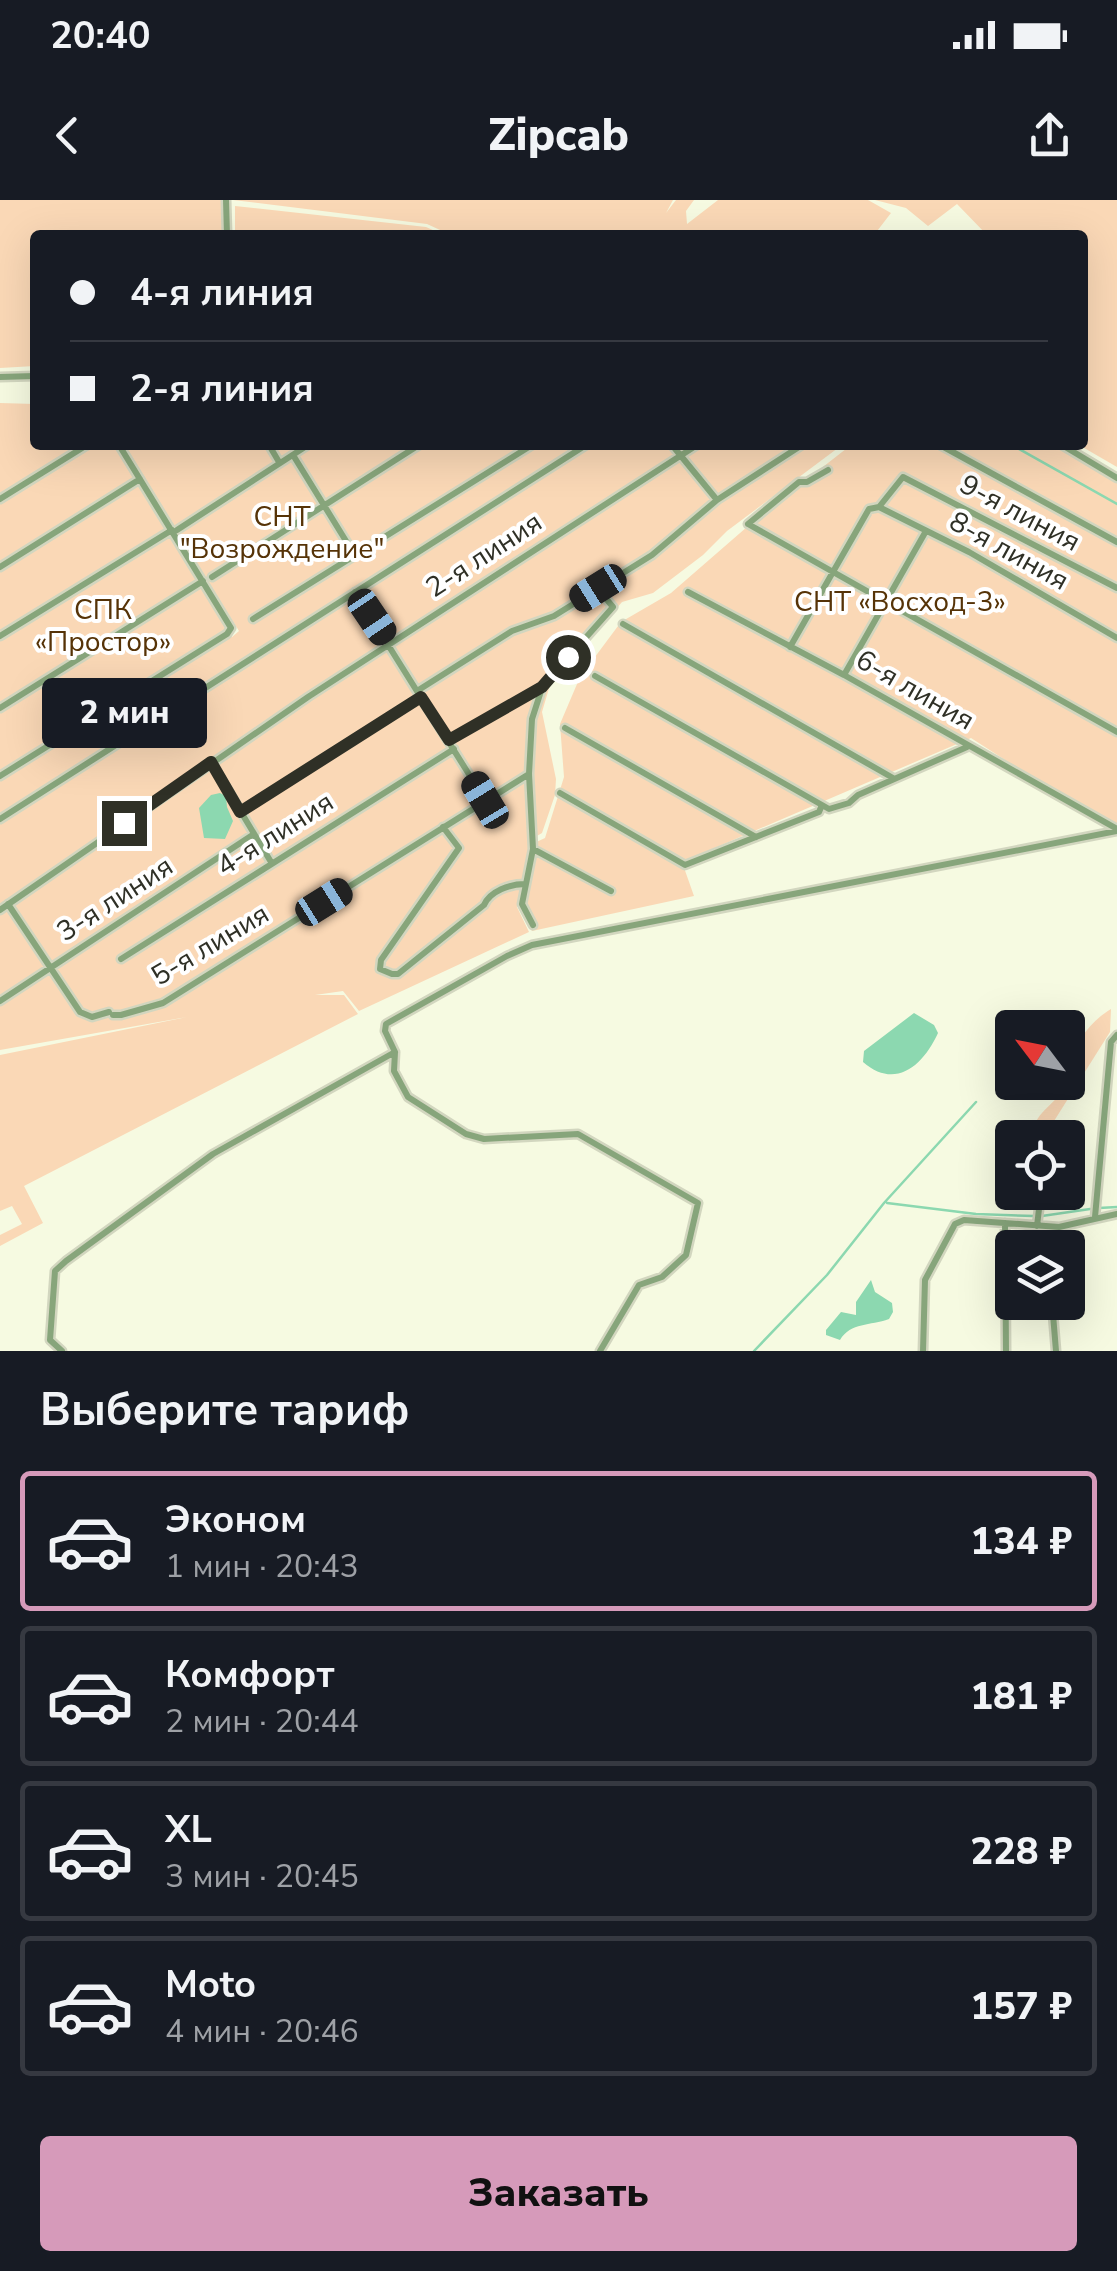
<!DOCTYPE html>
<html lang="ru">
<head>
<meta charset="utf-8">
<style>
  :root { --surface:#171b24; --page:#242831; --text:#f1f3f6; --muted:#9ea1a6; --line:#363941; --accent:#d69aba }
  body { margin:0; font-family:"Nunito Sans",sans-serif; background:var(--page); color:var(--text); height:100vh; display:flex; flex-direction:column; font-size:38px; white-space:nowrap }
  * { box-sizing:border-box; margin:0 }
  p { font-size:32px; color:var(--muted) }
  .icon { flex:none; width:55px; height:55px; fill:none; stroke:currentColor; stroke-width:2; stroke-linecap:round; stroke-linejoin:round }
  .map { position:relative; height:1151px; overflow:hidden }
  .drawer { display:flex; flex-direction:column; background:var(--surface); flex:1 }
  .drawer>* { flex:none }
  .banner { position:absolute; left:30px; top:30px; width:1058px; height:220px; border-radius:10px; box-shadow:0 10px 40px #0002; display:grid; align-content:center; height:220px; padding:0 40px; background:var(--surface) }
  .needle { width:65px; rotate:302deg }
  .controls { position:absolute; left:995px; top:810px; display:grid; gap:20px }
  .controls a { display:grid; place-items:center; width:90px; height:90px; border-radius:10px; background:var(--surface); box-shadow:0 10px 40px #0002; font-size:50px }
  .end { position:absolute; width:45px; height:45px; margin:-22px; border:12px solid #2f3026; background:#fff; box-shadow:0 0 0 5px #fff }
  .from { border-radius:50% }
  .bubble { position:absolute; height:70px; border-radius:10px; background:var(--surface); box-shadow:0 10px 40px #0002; font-size:32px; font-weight:800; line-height:70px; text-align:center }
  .car { position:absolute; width:30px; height:60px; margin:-30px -15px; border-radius:12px; box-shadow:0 0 8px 2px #0007; background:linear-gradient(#222 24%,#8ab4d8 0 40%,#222 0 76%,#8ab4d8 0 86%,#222 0) }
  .banner b { display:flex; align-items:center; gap:35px; height:95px; font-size:38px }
  .banner b+b { border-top:2px solid var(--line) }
  .banner i { width:25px; height:25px; background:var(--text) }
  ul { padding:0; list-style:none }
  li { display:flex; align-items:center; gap:30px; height:140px; margin:0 20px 15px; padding:0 20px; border:5px solid var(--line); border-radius:10px }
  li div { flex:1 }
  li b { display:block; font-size:38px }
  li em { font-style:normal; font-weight:800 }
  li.current { border-color:var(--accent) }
  li>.icon { width:90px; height:90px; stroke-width:1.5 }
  h2 { padding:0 40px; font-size:45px; line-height:120px }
  .action { display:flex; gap:20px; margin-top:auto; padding:20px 40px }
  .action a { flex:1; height:115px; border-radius:10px; background:var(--accent); color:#111; font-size:40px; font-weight:800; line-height:115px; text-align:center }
  .status { display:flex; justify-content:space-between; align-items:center; height:70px; padding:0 50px; background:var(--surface); direction:ltr }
  .status svg { height:28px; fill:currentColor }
  header { display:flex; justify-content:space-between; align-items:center; height:130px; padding:0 40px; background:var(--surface); font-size:45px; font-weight:800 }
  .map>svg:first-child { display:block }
  .green { fill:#fad8b6 }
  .water { fill:#8cd8b0 }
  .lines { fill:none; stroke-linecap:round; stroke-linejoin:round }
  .stream { stroke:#8cd8b0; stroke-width:2.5 }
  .minor-casing { stroke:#d2d6bf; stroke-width:11 }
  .minor { stroke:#87a57b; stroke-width:6 }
  .route { stroke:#2f3026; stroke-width:12 }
  .labels { text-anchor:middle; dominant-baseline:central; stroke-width:8; stroke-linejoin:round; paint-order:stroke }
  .street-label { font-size:28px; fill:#2f3026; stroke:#fff }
  .park-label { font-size:28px; fill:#563307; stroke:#fff }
</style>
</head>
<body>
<div class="status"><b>20:40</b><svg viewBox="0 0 49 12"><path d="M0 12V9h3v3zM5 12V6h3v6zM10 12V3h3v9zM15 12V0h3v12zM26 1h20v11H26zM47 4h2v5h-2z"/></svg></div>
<header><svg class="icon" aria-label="back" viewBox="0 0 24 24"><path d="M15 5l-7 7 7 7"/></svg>Zipcab<svg class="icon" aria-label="share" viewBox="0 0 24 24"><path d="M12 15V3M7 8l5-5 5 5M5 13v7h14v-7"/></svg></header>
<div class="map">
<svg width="1117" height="1151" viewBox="0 0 1117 1151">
  <rect width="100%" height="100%" fill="#f6fae1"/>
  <!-- green -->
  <path class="green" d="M0,0H222V35H35V166L0,168Z
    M233,0H673L666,13L676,0H694L686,11L687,24L718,0H868L891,13L874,35H451L427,24Z
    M875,0H1117V267L1079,245H1082V35H987L957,4L928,26L906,8Z
    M235,6L426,27L444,35H235Z
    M0,203L35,204V245H116L232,437L239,431L123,245H580L12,610L14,614L586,245H842L727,331L703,355L653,393L622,402L550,485L542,512L556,579L555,595L542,633L530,640L517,707L529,732L359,811L343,791L315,795H344L358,814L24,986L43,1023L0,1046V1035L22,1024L12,1006L0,1011V855L187,817L0,850Z
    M851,245H1070L1117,274V632L971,538L682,662L694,696L532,731L519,704L532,644L545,638L564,577L560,524L580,477L621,422L671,393L755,320Z
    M1111,809L1110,832L1044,937H1034C1031,915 1051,908 1061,892C1068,882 1065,876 1069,864C1075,842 1092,820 1111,809Z"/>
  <!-- water -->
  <path class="water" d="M220,593L226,596L227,607L233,621L225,639L204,638L199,608L211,595Z
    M914,813L934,825L938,833C923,866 895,890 863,862L864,851Z
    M871,1080L875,1092L892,1103L893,1112L889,1119C870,1126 851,1122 840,1140L826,1135V1130L841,1112L856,1115V1102Z"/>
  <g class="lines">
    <!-- stream -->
    <path class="stream" d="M1012,245L1117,304
      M887,1003L976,1014L1034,1016
      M1099,1008L1117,1007
      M1042,1016L1090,1009
      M754,1151L827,1075L884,1003L976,902"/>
    <defs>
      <path id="minor" d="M226,0L227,35
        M0,177L35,176
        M269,245L279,262
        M672,245L717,300
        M940,245L1117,342
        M1062,245L1117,278
        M293,255L354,354
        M828,270L807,282H799L748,324L1117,532
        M0,299L87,245
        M879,307L969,352L1117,438
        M177,330L308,245
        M0,367L140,279
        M212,377L419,245
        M355,392L485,600
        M688,392L844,475L1117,629
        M253,419L532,245
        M623,424L893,578
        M0,436L172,330
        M790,447L869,309L879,307L903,277L1117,388
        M844,475L926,331
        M595,476L822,605
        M417,491L512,431L554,416L652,355L717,300L802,245
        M0,508L203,381
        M565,528L756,637
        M449,540L542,487L613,407L598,389
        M211,562L271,662
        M0,576L227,434L231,428L119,245
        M560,593L685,665L819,612L822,605L829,609L849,603L858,595L967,547
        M240,612L421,497
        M0,619L586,245
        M443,627L459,648L381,760L380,769L392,774H398L484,705C490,691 510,684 525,684
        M533,649L529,574L532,519L542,488
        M8,704L80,812L92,817L109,812
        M0,710L308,497L697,245
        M533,725L522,704L533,649L611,691
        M121,759L454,549
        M0,801L254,634
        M113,815H121L163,803L529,574
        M1095,1017L1111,842L1117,835
        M1005,1023L1006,1151
        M1037,1026L1041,992
        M1057,1048L1059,1027
        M1052,1102L1056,1151
        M62,1151L50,1140L55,1071L66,1061L213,954L395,852
        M600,1151L639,1085L662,1077L686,1055L698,1003L578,934L484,939L466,934L408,897L394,871L395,852L385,831L386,824L507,756L532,745L1117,631
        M923,1151L925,1080L955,1024L964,1020L1059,1027L1117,1014"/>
    </defs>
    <!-- minor casing -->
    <use href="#minor" class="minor-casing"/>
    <!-- minor -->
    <use href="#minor" class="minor"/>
  </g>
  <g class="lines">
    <!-- route -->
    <path class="route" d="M124,623L211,562L240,612L421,497L449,540L542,487L568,457"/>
  </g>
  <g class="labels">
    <!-- street labels -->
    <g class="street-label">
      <text transform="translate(1020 313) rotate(28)">9-я линия</text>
      <text transform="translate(1009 351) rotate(29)">8-я линия</text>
      <text transform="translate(484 355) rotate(-33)">2-я линия</text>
      <text transform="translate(915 490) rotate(30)">6-я линия</text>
      <text transform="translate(275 634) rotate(-32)">4-я линия</text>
      <text transform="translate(115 699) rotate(-33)">3-я линия</text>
      <text transform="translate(210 745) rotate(-31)">5-я линия</text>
    </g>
    <!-- park labels -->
    <g class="park-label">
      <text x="282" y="317">СНТ<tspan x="282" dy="32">"Возрождение"</tspan></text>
      <text x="900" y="402">СНТ «Восход-3»</text>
      <text x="103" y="410">СПК<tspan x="103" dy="32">«Простор»</tspan></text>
    </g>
  </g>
</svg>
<div class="controls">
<a><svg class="needle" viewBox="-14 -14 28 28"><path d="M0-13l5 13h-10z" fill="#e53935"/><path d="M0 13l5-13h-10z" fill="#9ea1a6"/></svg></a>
<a><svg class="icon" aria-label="locate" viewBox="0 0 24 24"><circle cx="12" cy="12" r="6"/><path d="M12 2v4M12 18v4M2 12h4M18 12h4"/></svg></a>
<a><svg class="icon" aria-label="layers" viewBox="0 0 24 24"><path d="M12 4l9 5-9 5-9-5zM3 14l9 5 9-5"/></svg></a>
</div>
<i class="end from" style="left:568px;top:457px"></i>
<i class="end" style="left:124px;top:623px"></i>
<div class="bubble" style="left:42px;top:478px;width:165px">2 мин</div>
<i class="car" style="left:598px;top:388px;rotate:238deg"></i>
<i class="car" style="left:372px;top:417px;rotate:146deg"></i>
<i class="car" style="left:485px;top:600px;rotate:329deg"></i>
<i class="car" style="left:324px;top:702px;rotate:58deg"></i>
<div class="banner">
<b><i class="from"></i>4-я линия</b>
<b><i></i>2-я линия</b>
</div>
</div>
<section class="drawer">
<h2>Выберите тариф</h2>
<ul>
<li class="current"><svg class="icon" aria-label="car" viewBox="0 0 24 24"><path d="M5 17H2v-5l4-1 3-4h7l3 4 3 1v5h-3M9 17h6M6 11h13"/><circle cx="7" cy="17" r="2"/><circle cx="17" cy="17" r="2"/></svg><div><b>Эконом</b><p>1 мин · 20:43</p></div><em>134 ₽</em></li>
<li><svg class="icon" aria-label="car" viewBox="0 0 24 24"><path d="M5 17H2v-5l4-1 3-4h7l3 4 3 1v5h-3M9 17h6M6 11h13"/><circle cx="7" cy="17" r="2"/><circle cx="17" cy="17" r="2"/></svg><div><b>Комфорт</b><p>2 мин · 20:44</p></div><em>181 ₽</em></li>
<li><svg class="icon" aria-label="car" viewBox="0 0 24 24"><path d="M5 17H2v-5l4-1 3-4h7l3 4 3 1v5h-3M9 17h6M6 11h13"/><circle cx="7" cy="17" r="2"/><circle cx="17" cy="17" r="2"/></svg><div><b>XL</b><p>3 мин · 20:45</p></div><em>228 ₽</em></li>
<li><svg class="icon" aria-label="car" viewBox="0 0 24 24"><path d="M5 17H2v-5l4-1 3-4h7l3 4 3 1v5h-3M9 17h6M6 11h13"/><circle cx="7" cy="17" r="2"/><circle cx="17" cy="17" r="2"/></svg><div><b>Moto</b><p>4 мин · 20:46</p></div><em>157 ₽</em></li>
</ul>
<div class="action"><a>Заказать</a></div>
</section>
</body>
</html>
